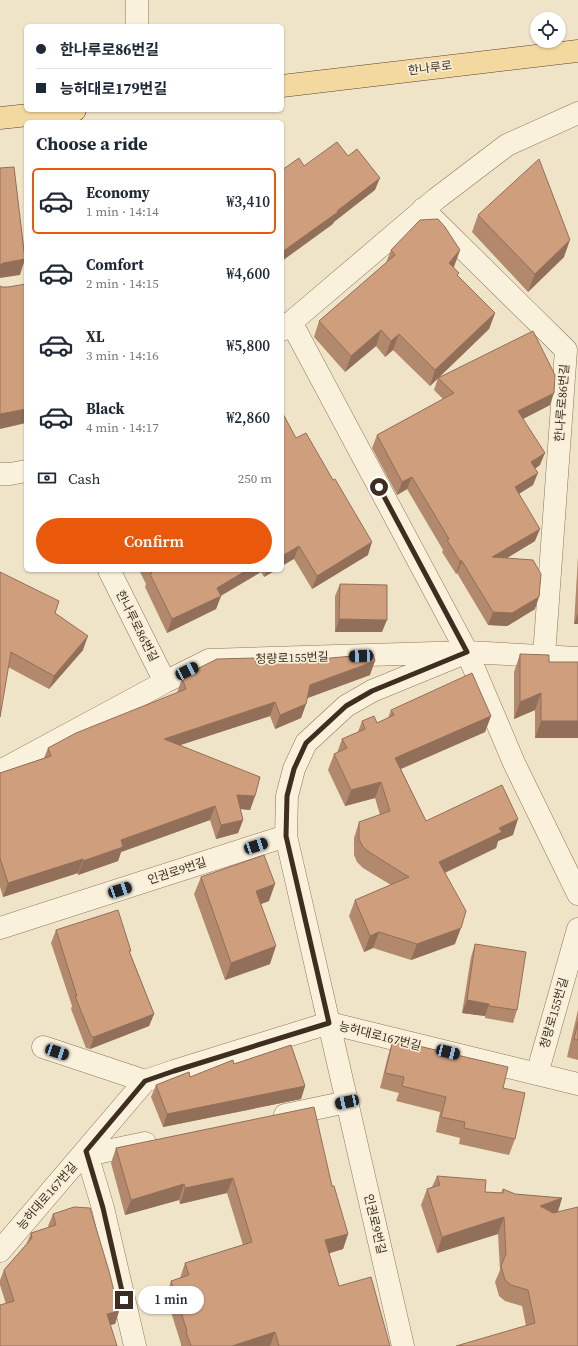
<!DOCTYPE html>
<html lang="en">
<head>
<meta charset="utf-8">
<style>
  :root { --surface:#fff; --page:#f6f6f7; --text:#1f2937; --muted:#747a83; --line:#e0e1e3; --accent:#ea580c }
  body { margin:0; font-family:"Source Serif 4","Noto Sans KR",serif; background:var(--page); color:var(--text); height:100vh; display:flex; flex-direction:column; font-size:15px; white-space:nowrap }
  * { box-sizing:border-box; margin:0 }
  p { font-size:13px; color:var(--muted) }
  .icon { flex:none; width:22px; height:22px; fill:none; stroke:currentColor; stroke-width:2; stroke-linecap:round; stroke-linejoin:round }
  .map { position:relative; flex:1; overflow:hidden }
  .panel { position:absolute; left:24px; top:120px; width:260px; height:452px; display:flex; flex-direction:column; background:var(--surface); border-radius:6px; box-shadow:0 1px 3px #0004 }
  .panel>* { flex:none }
  .guide { position:absolute; left:24px; top:24px; width:260px; height:88px; border-radius:6px; box-shadow:0 1px 3px #0004; display:grid; align-content:center; height:88px; padding:0 12px; background:var(--surface) }
  .controls { position:absolute; left:530px; top:12px; display:grid; gap:8px }
  .controls a { display:grid; place-items:center; width:36px; height:36px; border-radius:50%; background:var(--surface); box-shadow:0 1px 3px #0004; font-size:20px }
  .end { position:absolute; width:18px; height:18px; margin:-9px; border:5px solid #3d2e20; background:#fff; box-shadow:0 0 0 2px #fff }
  .from { border-radius:50% }
  .bubble { position:absolute; height:28px; border-radius:14px; background:var(--surface); box-shadow:0 1px 3px #0004; font-size:13px; font-weight:600; line-height:28px; text-align:center }
  .car { position:absolute; width:12px; height:24px; margin:-12px -6px; border-radius:5px; box-shadow:0 0 3px 1px #0007; background:linear-gradient(#222 24%,#8ab4d8 0 40%,#222 0 76%,#8ab4d8 0 86%,#222 0) }
  .guide b { display:flex; align-items:center; gap:14px; height:38px; font-size:15px }
  .guide b+b { border-top:1px solid var(--line) }
  .guide i { width:10px; height:10px; background:var(--text) }
  ul { padding:0; list-style:none }
  li { display:flex; align-items:center; gap:12px; height:66px; margin:0 8px 6px; padding:0 4px; border:2px solid transparent; border-radius:6px }
  li div { flex:1 }
  li b { display:block; font-size:15px }
  li em { font-style:normal; font-weight:600 }
  li.selected { border-color:var(--accent) }
  li>.icon { width:36px; height:36px; stroke-width:1.5 }
  h2 { padding:0 12px; font-size:18px; line-height:48px }
  .pay { display:flex; align-items:center; gap:10px; height:44px; padding:0 12px; font-size:15px }
  .pay p { margin-inline-start:auto }
  .button { display:flex; gap:8px; margin-top:auto; padding:8px 12px }
  .button a { flex:1; height:46px; border-radius:24px; background:var(--accent); color:#fff; font-size:16px; font-weight:600; line-height:46px; text-align:center }
  .map>svg:first-child { display:block }
  .lines { fill:none; stroke-linecap:round; stroke-linejoin:round }
  .minor-casing { stroke:#8d765c; stroke-width:23 }
  .major-casing { stroke:#5b4430; stroke-width:23 }
  .minor { stroke:#faf1dc; stroke-width:22 }
  .major { stroke:#f3d9a0; stroke-width:22 }
  .wall { fill:#b2896c }
  .shaded-wall { fill:#916f58 }
  .building { fill:#cf9f7d; stroke:#916f58 }
  .route { stroke:#3d2e20; stroke-width:5 }
  .labels { text-anchor:middle; dominant-baseline:central; stroke-width:3.5; stroke-linejoin:round; paint-order:stroke }
  .street-label { font-size:12px; fill:#3d2e20; stroke:#f7eed8 }
</style>
</head>
<body>
<div class="map">
<svg width="578" height="1346" viewBox="0 0 578 1346">
  <rect width="100%" height="100%" fill="#f0e4c8"/>
  <g class="lines">
    <defs>
      <path id="minor" d="M137,0V26
        M423,209L566,350L544,656
        M291,322L467,652L514,763L578,894
        M282,330L436,199L507,145L578,113
        M0,474H10L26,471
        M109,570L165,682
        M0,771L165,682L209,660L467,652L578,658
        M0,928L286,836
        M43,1047L145,1081
        M537,1074L578,929
        M285,1115L347,1102
        M86,1151L103,1208L135,1346
        M87,1155L145,1143
        M0,1251L145,1081L174,1071L329,1023L578,1084
        M403,1346L286,836L287,796L294,769L306,743L346,706L372,691L467,652"/>
      <path id="major" d="M282,86L578,51
        M0,118L75,110"/>
    </defs>
    <!-- minor casing -->
    <use href="#minor" class="minor-casing"/>
    <!-- major casing -->
    <use href="#major" class="major-casing"/>
    <!-- minor -->
    <use href="#minor" class="minor"/>
    <!-- major -->
    <use href="#major" class="major"/>
  </g>
  <!-- wall -->
  <path class="wall" d="M478,215L564,257L528,292L472,232Z
    M391,250H460L454,267L458,276L495,313L489,329L430,386L393,350L385,357L376,346L345,372L314,337L319,321L386,263Z
    M438,378L550,405L523,419L540,465L535,469L533,485L519,494L535,541L507,558L535,609L507,626L488,625L457,573L456,574L442,552L443,550L407,489L397,495L372,448L377,435L443,399L434,390Z
    M296,438L368,555L312,589L294,559Z
    M578,557V624H574Z
    M139,570H276L264,577L261,572L221,596L216,609L167,633L145,587L146,584Z
    M0,572L55,613L83,650L49,689L8,667Z
    M340,584L382,632H335V596Z
    M520,654L549,662H578V738H535V710L514,719V672Z
    M257,665L370,675L307,698L306,704L301,718L275,729L270,716L180,745L255,796L250,810L240,809L243,820L238,833L216,839L210,820L121,852L118,861L78,875V873L3,897L0,887V773L44,758L48,748L177,693L182,678Z
    M391,710L491,716L485,732L401,769L426,821L513,835L498,841L496,848L445,873L455,944L411,960L373,948L364,952L349,916L355,900L391,885L363,868L357,862L354,855V838L359,822L380,815L375,798L345,806L328,770L334,754L337,753L342,739L358,732L362,721L377,723L388,718Z
    M201,877L269,901L261,904L270,964L225,980L194,894Z
    M56,930L130,953L154,1014L149,1026L90,1049L86,1048L71,1009L72,1006L51,943Z
    M475,944L517,1010L513,1023L485,1018V1016L462,1013L471,957Z
    M578,1010V1060L567,1057Z
    M393,1040L503,1088L515,1139L509,1155L459,1144L460,1138L436,1132L440,1112L396,1101L399,1093L380,1088L388,1056Z
    M234,1064L305,1086L301,1099L163,1127L151,1097L156,1085L190,1077Z
    M116,1148L332,1186L348,1234L343,1249L329,1253L339,1286L390,1346H181V1344L166,1296L171,1281L180,1278L185,1263L243,1245L227,1193L180,1204L179,1200L125,1215L111,1163Z
    M437,1176L485,1192L501,1193L503,1189L515,1194L562,1198L558,1212L578,1346L526,1326L522,1306L505,1301L499,1296L495,1282L500,1270L498,1234L437,1253L421,1205L427,1189L432,1187Z
    M53,1214L119,1311L115,1324L6,1304L0,1285V1280L4,1270L26,1245L31,1233L49,1227L48,1226Z"/>
  <!-- shaded-wall -->
  <path class="shaded-wall" d="M380,178L375,190L334,222L333,224L282,261V252Z
    M570,240L564,257L528,292L535,274Z
    M460,250L454,266L444,279L449,263Z
    M25,259L20,275L0,278V265L3,263Z
    M495,313L489,329L430,386L435,370Z
    M381,330L376,346L345,372L351,356Z
    M399,334L393,350L385,357L391,341Z
    M554,393L550,405L513,424L518,411Z
    M26,409V423L0,429V414Z
    M545,453L540,465L526,474L531,462Z
    M538,473L533,485L510,499L515,487Z
    M412,477L407,489L397,495L402,482Z
    M540,529L535,541L487,570L492,557Z
    M372,542L368,555L312,589L317,576Z
    M299,546L294,559L282,566V556Z
    M460,561H462L457,573L456,574Z
    M247,570H262L261,572L218,597L221,596L216,609L167,633L172,619L217,588Z
    M267,570H276L264,577Z
    M539,597L535,609L507,626L488,625L493,612Z
    M578,613V624H574Z
    M339,619L387,620L382,632H335Z
    M88,636L83,650L49,689L54,676Z
    M375,661L370,675L305,699L310,685Z
    M541,693L535,710L514,719L520,702Z
    M275,702L270,716L159,752L164,739Z
    M306,704L301,718L275,729L280,715Z
    M491,716L485,732L389,774L395,758Z
    M541,721H578V738H535Z
    M381,782L375,798L345,806L351,790Z
    M237,795L255,796L250,810L232,808Z
    M215,806L210,820L121,852L118,861L78,875L83,861L121,840Z
    M518,819L513,835L498,841L496,848L433,878L439,862L499,828Z
    M243,820L238,833L216,839L221,825Z
    M83,859L78,873L3,897L8,883Z
    M275,884L269,901L250,908L256,891Z
    M461,928L455,944L411,960L417,944Z
    M379,932L373,948L364,952L370,936Z
    M276,946L270,964L225,980L231,963Z
    M467,1000L489,1004L485,1016L462,1013Z
    M154,1014L149,1026L90,1049L94,1037Z
    M305,1086L301,1099L163,1127L167,1114Z
    M233,1178L227,1193L180,1204L185,1188Z
    M184,1184L179,1200L125,1215L131,1200Z
    M562,1198L557,1214L540,1206Z
    M504,1217L498,1234L437,1253L442,1237Z
    M348,1234L343,1249L320,1256L325,1240Z
    M119,1311L115,1324L103,1327L107,1314Z
    M275,1332L270,1346H232Z"/>
  <!-- building -->
  <path class="building" d="M337,142L348,156L357,149L380,178L337,211L338,212L282,252V170L299,158L304,166Z
    M539,159L570,240L535,274L478,215Z
    M14,167L25,259L3,263L0,265V168Z
    M438,219L445,227L460,250L449,263L459,273L457,275L495,313L435,370L399,334L391,341L381,330L351,356L319,321L395,255L391,250L420,220Z
    M26,284V409L0,414V286L2,287H8Z
    M533,331L555,375L554,393L518,411L545,453L531,462L538,473L515,487L540,529L492,557L533,560L541,574L539,597L512,613L493,612L462,561H460L447,540L449,539L412,477L402,482L377,435L454,393L438,378Z
    M282,412L296,438L306,433L333,480L335,479L372,542L317,576L299,546L282,556Z
    M150,570H247L217,588L221,596L172,619L150,574L152,573Z
    M0,572L59,601L55,613L88,636L54,676L11,652L0,717Z
    M340,584L387,585V620L339,619Z
    M373,654L375,661L310,685L306,704L280,715L275,702L164,739L260,777L255,796L237,795L243,820L221,825L215,806L121,840L123,847L83,861V859L8,883L0,858V773L51,756L48,748L76,733L186,689L182,678L197,672L199,668L217,659L254,658L257,665Z
    M520,654L549,655V662H578V721H541V693L520,702Z
    M472,673L491,716L395,758L426,821L502,785L518,819L499,828L502,832L439,862L466,911L461,928L417,944L379,932L370,936L355,900L409,877L369,852L363,847L359,839V822L390,811L381,782L351,790L334,754L347,748L342,739L365,729L362,721L374,716L377,723L394,715L391,710Z
    M264,855L275,884L256,891L276,946L231,963L201,877Z
    M118,910L131,951H129L154,1014L94,1037L91,1036L75,996H77L56,930Z
    M475,944L526,952L517,1010L489,1006V1004L467,1000Z
    M578,1022V1040L574,1039Z
    M393,1040L508,1067L503,1088L525,1093L515,1139L464,1128L465,1122L441,1117L446,1097L402,1086L404,1077L385,1073Z
    M291,1045L305,1086L167,1114L156,1085L189,1072L190,1077L233,1060L234,1064Z
    M314,1107L332,1186H334L348,1234L325,1240L339,1286L371,1277L390,1346H279L275,1332L232,1346H191L186,1332L187,1331L171,1281L189,1275L185,1263L252,1242L233,1178L185,1188L184,1184L131,1200L116,1148Z
    M437,1176L486,1180L485,1192L503,1193V1189L515,1194L562,1198L540,1206L553,1213L578,1207V1346H456L535,1323L528,1290L511,1285L505,1280L501,1266L506,1254L504,1217L442,1237L427,1189L440,1185Z
    M74,1207L90,1208L109,1271L119,1311L107,1314L117,1346H0V1305L14,1301L4,1270L32,1238L31,1233L56,1225L53,1214Z"/>
  <g class="lines">
    <!-- route -->
    <path class="route" d="M124,1300L103,1208L86,1151L145,1081L174,1071L329,1023L286,836L287,796L294,769L306,743L346,706L372,691L467,652L379,487"/>
  </g>
  <g class="labels">
    <!-- street labels -->
    <g class="street-label">
      <text transform="translate(430 68) rotate(-7)">한나루로</text>
      <text transform="translate(562 403) rotate(-86)">한나루로86번길</text>
      <text transform="translate(137 626) rotate(63)">한나루로86번길</text>
      <text transform="translate(292 658) rotate(-2)">청량로155번길</text>
      <text transform="translate(177 871) rotate(-18)">인권로9번길</text>
      <text transform="translate(554 1013) rotate(-74)">청량로155번길</text>
      <text transform="translate(380 1036) rotate(14)">능허대로167번길</text>
      <text transform="translate(47 1196) rotate(-49)">능허대로167번길</text>
      <text transform="translate(375 1224) rotate(77)">인권로9번길</text>
    </g>
  </g>
</svg>
<div class="controls">
<a><svg class="icon" aria-label="locate" viewBox="0 0 24 24"><circle cx="12" cy="12" r="6"/><path d="M12 2v4M12 18v4M2 12h4M18 12h4"/></svg></a>
</div>
<i class="end from" style="left:379px;top:487px"></i>
<i class="end" style="left:124px;top:1300px"></i>
<div class="bubble" style="left:138px;top:1286px;width:66px">1 min</div>
<i class="car" style="left:361px;top:656px;rotate:268deg"></i>
<i class="car" style="left:187px;top:671px;rotate:64deg"></i>
<i class="car" style="left:256px;top:846px;rotate:72deg"></i>
<i class="car" style="left:120px;top:890px;rotate:72deg"></i>
<i class="car" style="left:57px;top:1052px;rotate:108deg"></i>
<i class="car" style="left:448px;top:1052px;rotate:104deg"></i>
<i class="car" style="left:347px;top:1102px;rotate:258deg"></i>
<div class="guide">
<b><i class="from"></i>한나루로86번길</b>
<b><i></i>능허대로179번길</b>
</div>
<section class="panel">
<h2>Choose a ride</h2>
<ul>
<li class="selected"><svg class="icon" aria-label="car" viewBox="0 0 24 24"><path d="M5 17H2v-5l4-1 3-4h7l3 4 3 1v5h-3M9 17h6M6 11h13"/><circle cx="7" cy="17" r="2"/><circle cx="17" cy="17" r="2"/></svg><div><b>Economy</b><p>1 min · 14:14</p></div><em>₩3,410</em></li>
<li><svg class="icon" aria-label="car" viewBox="0 0 24 24"><path d="M5 17H2v-5l4-1 3-4h7l3 4 3 1v5h-3M9 17h6M6 11h13"/><circle cx="7" cy="17" r="2"/><circle cx="17" cy="17" r="2"/></svg><div><b>Comfort</b><p>2 min · 14:15</p></div><em>₩4,600</em></li>
<li><svg class="icon" aria-label="car" viewBox="0 0 24 24"><path d="M5 17H2v-5l4-1 3-4h7l3 4 3 1v5h-3M9 17h6M6 11h13"/><circle cx="7" cy="17" r="2"/><circle cx="17" cy="17" r="2"/></svg><div><b>XL</b><p>3 min · 14:16</p></div><em>₩5,800</em></li>
<li><svg class="icon" aria-label="car" viewBox="0 0 24 24"><path d="M5 17H2v-5l4-1 3-4h7l3 4 3 1v5h-3M9 17h6M6 11h13"/><circle cx="7" cy="17" r="2"/><circle cx="17" cy="17" r="2"/></svg><div><b>Black</b><p>4 min · 14:17</p></div><em>₩2,860</em></li>
</ul>
<div class="pay"><svg class="icon" aria-label="cash" viewBox="0 0 24 24"><path d="M3 7h18v10H3z"/><circle cx="12" cy="12" r="2"/></svg>Cash<p>250 m</p></div>
<div class="button"><a>Confirm</a></div>
</section>
</div>
</body>
</html>
